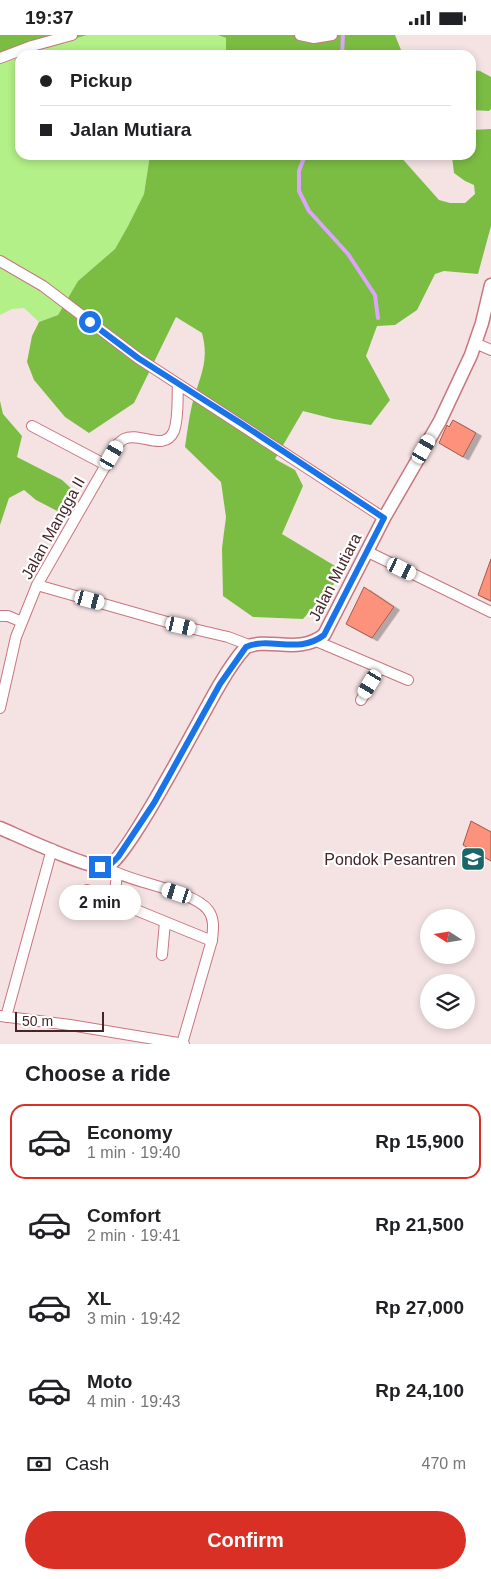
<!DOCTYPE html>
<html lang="en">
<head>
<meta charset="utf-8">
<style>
  :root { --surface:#fff; --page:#f6f6f6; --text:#202124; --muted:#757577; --line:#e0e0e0; --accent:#d93025 }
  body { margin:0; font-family:Arial,sans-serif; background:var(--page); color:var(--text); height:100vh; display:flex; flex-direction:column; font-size:19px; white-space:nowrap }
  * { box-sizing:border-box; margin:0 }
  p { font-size:16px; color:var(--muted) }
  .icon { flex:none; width:28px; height:28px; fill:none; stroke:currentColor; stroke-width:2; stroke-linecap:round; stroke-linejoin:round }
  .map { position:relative; height:1009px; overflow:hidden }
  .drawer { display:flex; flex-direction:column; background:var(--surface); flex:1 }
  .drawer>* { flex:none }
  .top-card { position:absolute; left:15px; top:15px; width:461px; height:110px; border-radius:15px; box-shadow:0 2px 8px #0003; display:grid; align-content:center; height:110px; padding:0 25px; background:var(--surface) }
  .needle { width:32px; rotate:282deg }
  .fabs { position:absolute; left:420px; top:874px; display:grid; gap:10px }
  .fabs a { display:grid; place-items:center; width:55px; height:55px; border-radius:50%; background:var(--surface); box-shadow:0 2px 8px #0003; font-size:25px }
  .scale { position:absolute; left:15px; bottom:12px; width:89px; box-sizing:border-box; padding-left:5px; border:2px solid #462428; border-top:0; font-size:14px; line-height:18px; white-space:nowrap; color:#462428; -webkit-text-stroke:4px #fff; paint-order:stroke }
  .end { position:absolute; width:22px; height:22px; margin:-11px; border:6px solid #1a73e8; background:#fff; box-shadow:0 0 0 2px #fff }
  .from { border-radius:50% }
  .bubble { position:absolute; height:35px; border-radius:18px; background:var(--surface); box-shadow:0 2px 8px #0003; font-size:16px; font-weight:700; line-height:35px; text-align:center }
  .car { position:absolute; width:15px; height:30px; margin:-15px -8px; border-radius:6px; box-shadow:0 0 4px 1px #0007; background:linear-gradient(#fff 24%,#345 0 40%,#fff 0 76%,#345 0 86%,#fff 0) }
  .top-card b { display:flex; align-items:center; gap:18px; height:48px; font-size:19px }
  .top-card b+b { border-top:1px solid var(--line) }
  .top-card i { width:12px; height:12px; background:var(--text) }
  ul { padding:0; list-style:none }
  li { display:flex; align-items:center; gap:15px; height:75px; margin:0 10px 8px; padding:0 15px; border:2px solid transparent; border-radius:15px }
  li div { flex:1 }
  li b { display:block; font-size:19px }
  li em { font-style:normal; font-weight:700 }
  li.active { border-color:var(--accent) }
  li>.icon { width:45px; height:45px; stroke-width:1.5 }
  h2 { padding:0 25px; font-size:22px; line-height:60px }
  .pay { display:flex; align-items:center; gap:12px; height:55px; padding:0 25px; font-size:19px }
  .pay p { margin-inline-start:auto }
  .action { display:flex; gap:10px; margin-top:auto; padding:10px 25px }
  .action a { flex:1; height:58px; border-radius:30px; background:var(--accent); color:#fff; font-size:20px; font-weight:700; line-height:58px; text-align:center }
  .status { display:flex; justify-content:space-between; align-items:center; height:35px; padding:0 25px; background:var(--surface); direction:ltr }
  .status svg { height:14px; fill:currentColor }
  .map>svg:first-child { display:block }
  .green { fill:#b3f087 }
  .forest { fill:#7bbd43 }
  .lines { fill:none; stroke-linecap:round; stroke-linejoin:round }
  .stream { stroke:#dda4fc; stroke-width:4 }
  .building { fill:#fd927b; stroke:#a45949; filter:url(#shadow) }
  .minor-casing { stroke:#c8767f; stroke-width:12 }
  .tertiary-casing { stroke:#c8767f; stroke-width:15 }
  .minor { stroke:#fff; stroke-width:10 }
  .tertiary { stroke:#fff; stroke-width:12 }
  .route { stroke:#1a73e8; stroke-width:6 }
  .labels { text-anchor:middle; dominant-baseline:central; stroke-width:4.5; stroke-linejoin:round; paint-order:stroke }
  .street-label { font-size:16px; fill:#462428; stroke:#fff }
  .poi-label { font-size:16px; fill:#462428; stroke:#fff; text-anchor:end }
</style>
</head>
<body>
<div class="status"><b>19:37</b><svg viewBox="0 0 49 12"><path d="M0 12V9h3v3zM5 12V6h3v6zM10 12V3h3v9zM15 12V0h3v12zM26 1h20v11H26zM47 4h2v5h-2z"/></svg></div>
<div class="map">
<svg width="491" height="1009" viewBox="0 0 491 1009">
  <defs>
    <filter id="shadow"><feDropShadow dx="5.5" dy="3" stdDeviation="0" flood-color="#0004"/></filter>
  </defs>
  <rect width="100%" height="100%" fill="#f5e3e4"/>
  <!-- green -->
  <path class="green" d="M87,0H218L226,3V20H20V120H150L144,159L128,191L115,214L78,246L58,280L39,287L24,273L12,274L0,280V26Z"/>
  <!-- forest -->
  <path class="forest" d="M0,0H87L0,26Z
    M218,0H395L403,20H226V3Z
    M471,35L480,36L491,42V74L489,76L471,75Z
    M491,94V191L478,239L444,236L435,239L417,275L395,290L377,291L366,321L390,365L371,390L334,384L303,376L275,424L295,435L303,451L282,499L335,531L334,549L303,584L253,582L223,561L222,513L226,482L221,447L185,412C187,398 189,383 192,370C199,342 210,328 202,298L176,282L134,368L89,398L65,382L34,345L27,327L32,301L39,287L58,280L78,246L115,214L128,191L144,159L150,120H399L439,165L450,168H465L475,159L474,150L465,146L454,138L452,122L454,120H471V95Z
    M0,366L3,379L22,401L17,422L62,445L74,456L61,478L36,465L24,455L9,463L0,490Z"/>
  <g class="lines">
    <!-- stream -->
    <path class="stream" d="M342,20L343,0
      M305,120L299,136V156L309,176L348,219L369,251L375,260L378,283"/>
  </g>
  <!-- building -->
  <path class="building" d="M453,385L476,398L463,422L439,408L447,390L449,392Z
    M491,524V566L478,560Z
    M364,552L394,572L372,603L346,589Z
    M471,786L491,797V826L463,810Z"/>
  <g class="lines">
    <defs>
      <path id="minor" d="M300,0L314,3L332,0
        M0,23L32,11L72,0
        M0,226L43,251L138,323L384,483
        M475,308L491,315
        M32,391L106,430
        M366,516L491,577
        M37,550L181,591L228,602L249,610
        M0,581H8L22,587
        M316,606L408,645
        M361,665L380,633
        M0,673L16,602L37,550L118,409C120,407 122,405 124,404C140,396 164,418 174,396C179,382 177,363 178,349
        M105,832C130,848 193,855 208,875C215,884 213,895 212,905L182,1009
        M87,855L212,906
        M114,866L117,839
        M162,920L165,887
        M0,981L70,990L184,1009
        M6,982L52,814"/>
      <path id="tertiary" d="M0,793C19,801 91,835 106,832C126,828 204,675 220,649C227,637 236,623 246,612C270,602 298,620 324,600L384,483L440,386L471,320L482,288L491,250"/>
    </defs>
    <!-- minor casing -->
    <use href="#minor" class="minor-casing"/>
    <!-- tertiary casing -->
    <use href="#tertiary" class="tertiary-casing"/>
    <!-- minor -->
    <use href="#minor" class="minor"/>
    <!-- tertiary -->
    <use href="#tertiary" class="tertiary"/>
  </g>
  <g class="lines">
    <!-- route -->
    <path class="route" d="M90,287L138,323L242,389L384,483L324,600C298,620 270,601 246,612L220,649L154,768L118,822L110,830L100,832"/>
  </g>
  <!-- icons -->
  <defs>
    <symbol id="school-square" viewBox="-11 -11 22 22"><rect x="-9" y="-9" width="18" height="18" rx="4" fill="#196766" stroke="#fff"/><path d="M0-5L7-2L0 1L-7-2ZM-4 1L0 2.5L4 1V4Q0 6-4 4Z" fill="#fff"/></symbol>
  </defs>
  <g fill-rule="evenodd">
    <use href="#school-square" x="459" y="810" width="28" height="28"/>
  </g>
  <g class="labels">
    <!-- street labels -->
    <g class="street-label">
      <text transform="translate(53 493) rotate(-61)">Jalan Mangga II</text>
      <text transform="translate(335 542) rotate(-63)">Jalan Mutiara</text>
    </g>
    <!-- poi labels -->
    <g class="poi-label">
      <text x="456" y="824">Pondok Pesantren</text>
    </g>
  </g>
</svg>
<div class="fabs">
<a><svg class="needle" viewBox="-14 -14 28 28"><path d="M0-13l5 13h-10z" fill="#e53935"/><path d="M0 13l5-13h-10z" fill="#757577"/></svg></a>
<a><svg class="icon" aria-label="layers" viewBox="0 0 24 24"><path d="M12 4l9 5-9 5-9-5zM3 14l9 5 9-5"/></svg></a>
</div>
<div class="scale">50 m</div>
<i class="end from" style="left:90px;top:287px"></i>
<i class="end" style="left:100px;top:832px"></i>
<div class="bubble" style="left:59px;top:850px;width:82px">2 min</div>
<i class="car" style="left:424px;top:414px;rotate:30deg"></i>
<i class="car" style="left:112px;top:420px;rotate:30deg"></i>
<i class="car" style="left:402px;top:534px;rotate:116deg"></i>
<i class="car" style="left:90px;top:565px;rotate:105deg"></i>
<i class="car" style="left:181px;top:591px;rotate:103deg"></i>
<i class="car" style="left:370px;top:649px;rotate:211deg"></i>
<i class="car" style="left:177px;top:858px;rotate:288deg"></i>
<div class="top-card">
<b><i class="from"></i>Pickup</b>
<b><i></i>Jalan Mutiara</b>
</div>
</div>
<section class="drawer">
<h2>Choose a ride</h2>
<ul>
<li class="active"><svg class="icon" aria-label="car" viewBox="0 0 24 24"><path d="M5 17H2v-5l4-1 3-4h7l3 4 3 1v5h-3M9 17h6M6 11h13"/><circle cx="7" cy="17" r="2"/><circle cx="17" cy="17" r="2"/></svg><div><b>Economy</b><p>1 min · 19:40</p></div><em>Rp 15,900</em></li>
<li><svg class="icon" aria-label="car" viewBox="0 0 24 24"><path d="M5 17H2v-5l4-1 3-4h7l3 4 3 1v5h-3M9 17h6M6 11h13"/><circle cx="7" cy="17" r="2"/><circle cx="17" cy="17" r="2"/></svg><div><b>Comfort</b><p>2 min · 19:41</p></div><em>Rp 21,500</em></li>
<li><svg class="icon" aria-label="car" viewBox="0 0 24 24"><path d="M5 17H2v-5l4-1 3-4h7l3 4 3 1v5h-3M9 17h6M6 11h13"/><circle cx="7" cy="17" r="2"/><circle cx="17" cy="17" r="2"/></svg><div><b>XL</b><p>3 min · 19:42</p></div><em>Rp 27,000</em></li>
<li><svg class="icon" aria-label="car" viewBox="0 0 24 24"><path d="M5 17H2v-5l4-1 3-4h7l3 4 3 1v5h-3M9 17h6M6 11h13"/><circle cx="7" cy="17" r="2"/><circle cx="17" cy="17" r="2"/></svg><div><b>Moto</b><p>4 min · 19:43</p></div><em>Rp 24,100</em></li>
</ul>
<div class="pay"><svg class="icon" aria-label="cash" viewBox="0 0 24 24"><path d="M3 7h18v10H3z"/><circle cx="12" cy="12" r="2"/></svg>Cash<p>470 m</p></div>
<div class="action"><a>Confirm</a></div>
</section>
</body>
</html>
